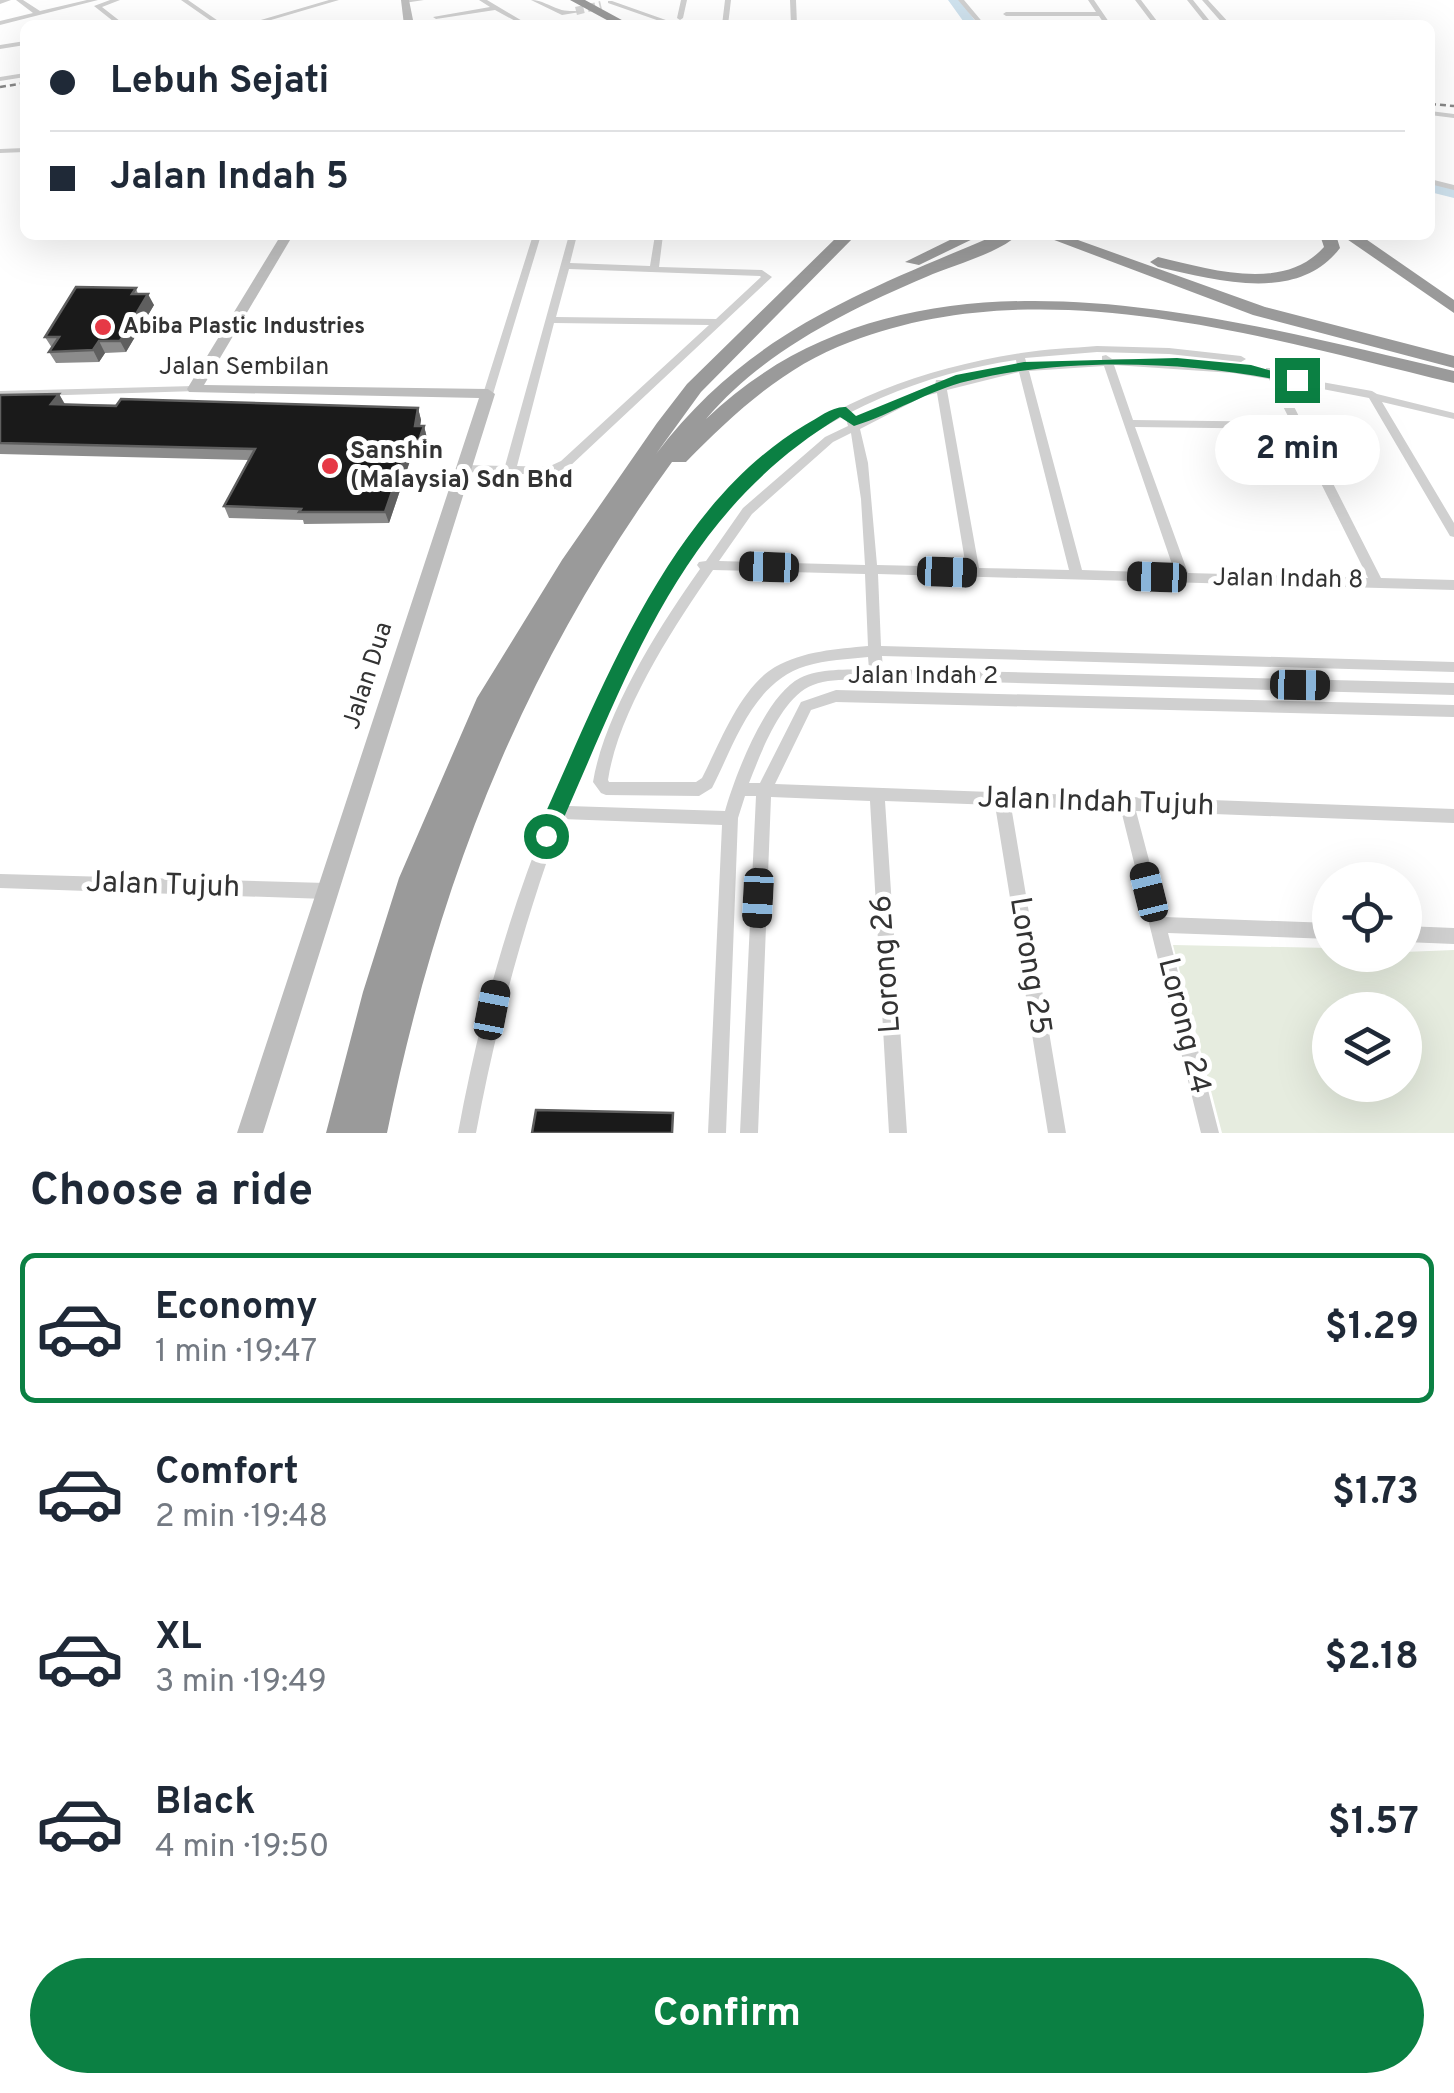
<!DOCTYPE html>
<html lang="en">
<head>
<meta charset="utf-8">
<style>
  :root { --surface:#fff; --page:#f6f6f7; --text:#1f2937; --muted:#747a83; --line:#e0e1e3; --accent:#0b8043 }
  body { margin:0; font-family:Overpass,sans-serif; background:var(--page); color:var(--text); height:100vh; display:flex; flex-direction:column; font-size:38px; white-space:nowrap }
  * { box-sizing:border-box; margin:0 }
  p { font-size:32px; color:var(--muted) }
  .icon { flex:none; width:55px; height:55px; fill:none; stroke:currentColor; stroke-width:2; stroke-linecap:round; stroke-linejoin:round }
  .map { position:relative; height:1133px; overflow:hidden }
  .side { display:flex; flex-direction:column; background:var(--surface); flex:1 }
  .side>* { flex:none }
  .top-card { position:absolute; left:20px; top:20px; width:1415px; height:220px; border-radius:15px; box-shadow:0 10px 40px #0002; display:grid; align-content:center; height:220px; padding:0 30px; background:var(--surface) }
  .tools { position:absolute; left:1312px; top:862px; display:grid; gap:20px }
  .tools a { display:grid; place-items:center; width:110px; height:110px; border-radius:50%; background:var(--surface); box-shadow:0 10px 40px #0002; font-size:50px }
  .end { position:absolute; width:45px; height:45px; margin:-22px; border:12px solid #0b8043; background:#fff; box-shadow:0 0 0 5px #fff }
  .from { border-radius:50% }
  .bubble { position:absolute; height:70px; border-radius:35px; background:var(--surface); box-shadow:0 10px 40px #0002; font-size:32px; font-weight:700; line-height:70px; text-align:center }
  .car { position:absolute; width:30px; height:60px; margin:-30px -15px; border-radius:12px; box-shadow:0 0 8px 2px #0007; background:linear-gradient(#222 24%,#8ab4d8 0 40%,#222 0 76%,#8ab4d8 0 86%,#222 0) }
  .top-card b { display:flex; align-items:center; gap:35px; height:95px; font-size:38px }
  .top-card b+b { border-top:2px solid var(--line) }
  .top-card i { width:25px; height:25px; background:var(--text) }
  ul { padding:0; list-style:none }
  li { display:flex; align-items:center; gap:30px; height:150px; margin:0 20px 15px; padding:0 10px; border:5px solid transparent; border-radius:15px }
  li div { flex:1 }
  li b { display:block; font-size:38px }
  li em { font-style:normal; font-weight:700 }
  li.active { border-color:var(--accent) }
  li>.icon { width:90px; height:90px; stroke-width:1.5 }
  h2 { padding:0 30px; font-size:45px; line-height:120px }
  .action { display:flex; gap:20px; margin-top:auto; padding:20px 30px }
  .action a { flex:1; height:115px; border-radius:60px; background:var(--accent); color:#fff; font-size:40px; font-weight:700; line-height:115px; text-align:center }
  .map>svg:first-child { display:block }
  .green { fill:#e6ecdf; fill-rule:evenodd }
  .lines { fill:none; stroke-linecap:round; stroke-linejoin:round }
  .river { fill:#cfe2ee; fill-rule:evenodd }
  .street-tunnel { stroke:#d6d6d6; stroke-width:8; stroke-dasharray:8 4; stroke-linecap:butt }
  .street { fill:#d0d0d0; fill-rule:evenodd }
  .secondary { fill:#bdbdbd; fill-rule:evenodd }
  .highway { fill:#9a9a9a; fill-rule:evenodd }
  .rail { stroke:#888; stroke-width:2.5; stroke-dasharray:6 4; stroke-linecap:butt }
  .wall { fill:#8c8c8c }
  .shaded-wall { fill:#5f5f5f }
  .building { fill:#1a1a1a; stroke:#5f5f5f; stroke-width:2.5 }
  .route { fill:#0b8043 }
  .poi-dot { fill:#e63946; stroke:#fff; stroke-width:4 }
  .labels { text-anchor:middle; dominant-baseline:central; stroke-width:10; stroke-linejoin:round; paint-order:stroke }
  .far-poi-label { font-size:22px; font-weight:bold; fill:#333; stroke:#fff; text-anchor:start }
  .street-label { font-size:25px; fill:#333; stroke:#fff }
  .poi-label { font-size:25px; font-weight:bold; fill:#333; stroke:#fff; text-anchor:start }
  .near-street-label { font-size:30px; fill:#333; stroke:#fff }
</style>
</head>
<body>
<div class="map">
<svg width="1454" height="1133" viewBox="0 0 1454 1133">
  <rect width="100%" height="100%" fill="#fff"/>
  <!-- green -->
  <path class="green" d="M1173,945L1330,948V955L1454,950V1133H1222ZM1330,1010H1405V1085H1330Z"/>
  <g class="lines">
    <!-- river -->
    <path class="river" d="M948,0H960L978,25H966Z
      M1430,183L1454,188V198L1430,192Z"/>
    <!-- street-tunnel -->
    <path class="street-tunnel" d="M576,11L601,5"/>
    <!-- street -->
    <path class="street" d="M0,0H11L0,4Z
      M16,0H23L40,11L87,0H98L0,25V21L33,13Z
      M110,0H120L102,7L125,25H118L94,6Z
      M181,0H188L224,25H217Z
      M329,0H339L254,25H244Z
      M407,0H424L404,3V1Z
      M479,0H487L524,22L519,23L495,10L436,19L433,17L490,7Z
      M531,0C542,0 549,6 559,9C566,12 574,10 580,12L562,15Z
      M681,0H687L683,18L680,20L677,18Z
      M725,0H731L728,25H722Z
      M790,0H796L797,25H791Z
      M958,0H964L985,25H979Z
      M1088,0H1094L1111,25H1105L1099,16H1006L1003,14L1006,12H1096Z
      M1135,0H1141L1160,25H1154Z
      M1187,0H1193L1213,25H1207Z
      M1202,0H1208L1231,25H1224Z
      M608,1H612L680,25H671L608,3Z
      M25,41V45L0,49V45Z
      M25,73V77L0,81V77Z
      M1430,111L1454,114V118L1430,115Z
      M25,148V152L0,153V149Z
      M1430,179L1454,185V190L1430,184Z
      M533,235H541L493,394L492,396H484L483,394Z
      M569,235H577L570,263L650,266L655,235H663L659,267L762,270L772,277L569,467L550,475L461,472L459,469L461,466L465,465L505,466ZM569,269L760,276L761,277L716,319L556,317ZM554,323L709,325L561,461L548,467L517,466Z
      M1097,346L1169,348L1241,356L1246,359L1241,362L1169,354L1097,352L1025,358L1027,365L1102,360V356L1106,355L1112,359H1124L1233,366L1266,372V368H1274L1277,374L1372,391L1377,394L1454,413V419L1382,402L1454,523V537L1450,536L1369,398L1281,381L1381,578L1454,580V590L878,574L881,646L1454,662V672L882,656L883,669L1454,683V695L876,679C856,681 832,677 813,685C781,697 761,753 749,783H760L801,702L836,690L1454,705V717L836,702L811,710L775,784L1454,809V823L1136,811L1164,917L1330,923V939L1168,933L1219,1133H1201L1121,810L1011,806L1066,1133H1048L995,805L885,801L907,1133H889L870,801L771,797L758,1133H740L756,796H745L738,818L726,1133H708L722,825L562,819C524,922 496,1025 476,1133H458C478,1024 507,918 549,815L547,812L552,806C573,757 596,709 619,661C644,609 670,555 709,511C792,417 900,372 1021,353C1046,349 1072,348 1097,346ZM1016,360L1017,366L946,384L944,380H936L935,386L917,391L857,421L855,417H847L846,419L848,426L825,437L743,508L706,561L699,562L697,565L700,569C660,625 604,714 593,782L601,793L606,795L699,796L712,788C735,743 753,682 806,666C826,660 848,659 868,657L869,669C847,670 820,668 800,678C765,696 735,776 725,811L568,806C586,761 606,717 627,673C648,627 670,581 700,539C774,437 894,378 1016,360ZM1114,365L1233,373L1269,379L1291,422L1133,420ZM1104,366L1175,573L1082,570L1029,371ZM1019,372L1069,570L979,568L947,390ZM937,393L966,567L877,565L868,463L860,429L924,396ZM1135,427L1294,429L1368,578L1188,573ZM851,433L861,499L865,565L719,561L752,514L833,442ZM713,570L865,574L868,646C837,649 803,651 775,667C740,688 720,743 702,778L696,782H609L608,780C618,712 674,626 713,570Z
      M194,386L198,387V391L0,397V391Z
      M0,874L326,883L332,886L334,891L332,896L326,899L0,888Z
      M1405,926L1454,928V944L1405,942Z"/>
    <!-- secondary -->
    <path class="secondary" d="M401,0H409L414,25H404Z
      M281,235H293L204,385L488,389L495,394L263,1133H237L479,398L189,392L187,389Z"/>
    <!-- highway -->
    <path class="highway" d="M570,0H585L631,25H616Z
      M839,235H856L701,392L656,454C748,332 862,292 996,235H1018C995,255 955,264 926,277C846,311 764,351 706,419C908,225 1215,316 1454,371V383C1262,337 1043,268 850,342C785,366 734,413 686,462H672C521,669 438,883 387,1133H326L363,992L399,878L477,698L562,560L657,423L687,384Z
      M960,235H981L919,265L905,262Z
      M1041,235H1064L1265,307L1454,356V368L1253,315Z
      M1320,235H1336L1340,248C1297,304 1217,280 1158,267L1150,262L1158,257C1210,269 1283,293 1324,247Z
      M1341,235H1360L1454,300V313Z"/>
    <!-- rail -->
    <path class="rail" d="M0,87L25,83
      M1430,104L1454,106"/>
  </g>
  <!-- wall -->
  <path class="wall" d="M136,288L138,294L154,305L126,352L105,353L99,362L56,363L49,352L52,348L45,337Z
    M59,394L65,404L418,408L421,420L420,426H424L427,438L422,452H413L389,523L304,524L303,520L229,518L224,506L248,460L0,454V395Z"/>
  <!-- shaded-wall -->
  <path class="shaded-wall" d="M148,294L154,305L126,352L120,341Z
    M99,341L105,353L99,362L93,350Z
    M59,394L65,405L51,404Z
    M418,408L421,420L418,438L415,426Z
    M424,426L427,438L422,452L419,440Z
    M410,440L413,452L389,523L385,512Z"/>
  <!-- building -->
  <path class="building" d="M76,287L136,288L132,294H148L120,341H99L93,350L49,352L59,337H45Z
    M59,394L51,404L116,406L121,399L418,408L415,426H424L419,440H410L385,512H299L301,509L224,506L255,449L0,443V395Z
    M536,1110L673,1113L672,1133H532Z"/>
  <!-- route -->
  <path class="route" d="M1177,358L1251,365L1304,380L1297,384C1197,361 1068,356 968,381C929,390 893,414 854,426L840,417C676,516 628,677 553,842H538L535,836C600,695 666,508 805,425C818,418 832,406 846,407L856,416L956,375L1024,362Z"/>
  <!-- markers -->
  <g class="poi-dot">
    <circle cx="103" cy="327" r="10"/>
    <circle cx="330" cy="466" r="10"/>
  </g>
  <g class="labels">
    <!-- far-poi labels -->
    <g class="far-poi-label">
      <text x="123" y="327">Abiba Plastic Industries</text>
    </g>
    <!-- street labels -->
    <g class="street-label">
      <text x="244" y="368">Jalan Sembilan</text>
      <text transform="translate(1288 580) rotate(1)">Jalan Indah 8</text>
      <text transform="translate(369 676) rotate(-72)">Jalan Dua</text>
      <text x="923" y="677">Jalan Indah 2</text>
    </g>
    <!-- poi labels -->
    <g class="poi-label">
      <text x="350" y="452">Sanshin<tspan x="350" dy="29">(Malaysia) Sdn Bhd</tspan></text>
    </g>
    <!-- near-street labels -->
    <g class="near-street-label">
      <text transform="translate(1096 803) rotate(2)">Jalan Indah Tujuh</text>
      <text transform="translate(163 886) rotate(2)">Jalan Tujuh</text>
      <text transform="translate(887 964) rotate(-94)">Lorong 26</text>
      <text transform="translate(1029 966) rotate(81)">Lorong 25</text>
      <text transform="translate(1183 1026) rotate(76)">Lorong 24</text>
    </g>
  </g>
</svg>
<div class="tools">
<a><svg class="icon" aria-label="locate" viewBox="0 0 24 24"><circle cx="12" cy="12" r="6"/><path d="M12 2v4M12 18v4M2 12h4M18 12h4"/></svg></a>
<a><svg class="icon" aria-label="layers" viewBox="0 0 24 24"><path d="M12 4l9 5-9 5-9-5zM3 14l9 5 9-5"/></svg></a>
</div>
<i class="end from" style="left:546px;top:836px"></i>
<i class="end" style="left:1297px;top:380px"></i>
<div class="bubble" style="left:1215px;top:415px;width:165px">2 min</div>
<i class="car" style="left:769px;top:567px;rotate:272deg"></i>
<i class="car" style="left:947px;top:572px;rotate:92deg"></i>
<i class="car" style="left:1157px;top:577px;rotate:272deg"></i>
<i class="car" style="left:1300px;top:685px;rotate:91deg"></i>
<i class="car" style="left:1149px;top:892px;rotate:346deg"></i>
<i class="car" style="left:758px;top:898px;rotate:183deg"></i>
<i class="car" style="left:492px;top:1010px;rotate:11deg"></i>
<div class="top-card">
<b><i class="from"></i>Lebuh Sejati</b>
<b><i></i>Jalan Indah 5</b>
</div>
</div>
<section class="side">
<h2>Choose a ride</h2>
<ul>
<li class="active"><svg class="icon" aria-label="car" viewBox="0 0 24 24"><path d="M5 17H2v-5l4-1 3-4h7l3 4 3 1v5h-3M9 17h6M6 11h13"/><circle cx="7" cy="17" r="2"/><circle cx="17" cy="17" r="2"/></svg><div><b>Economy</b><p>1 min · 19:47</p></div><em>$1.29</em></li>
<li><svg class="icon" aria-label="car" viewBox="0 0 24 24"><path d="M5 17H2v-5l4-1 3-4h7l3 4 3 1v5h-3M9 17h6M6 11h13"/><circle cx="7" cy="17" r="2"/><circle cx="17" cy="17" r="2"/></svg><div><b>Comfort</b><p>2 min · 19:48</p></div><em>$1.73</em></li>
<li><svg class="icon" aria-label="car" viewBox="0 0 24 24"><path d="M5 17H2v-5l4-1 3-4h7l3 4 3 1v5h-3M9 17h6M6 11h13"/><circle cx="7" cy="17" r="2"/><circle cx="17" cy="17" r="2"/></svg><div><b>XL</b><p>3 min · 19:49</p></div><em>$2.18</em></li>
<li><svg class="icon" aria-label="car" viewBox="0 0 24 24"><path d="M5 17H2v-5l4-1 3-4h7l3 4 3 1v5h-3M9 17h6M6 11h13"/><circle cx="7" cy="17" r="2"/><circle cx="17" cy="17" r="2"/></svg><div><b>Black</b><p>4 min · 19:50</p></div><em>$1.57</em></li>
</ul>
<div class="action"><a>Confirm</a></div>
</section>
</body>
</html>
